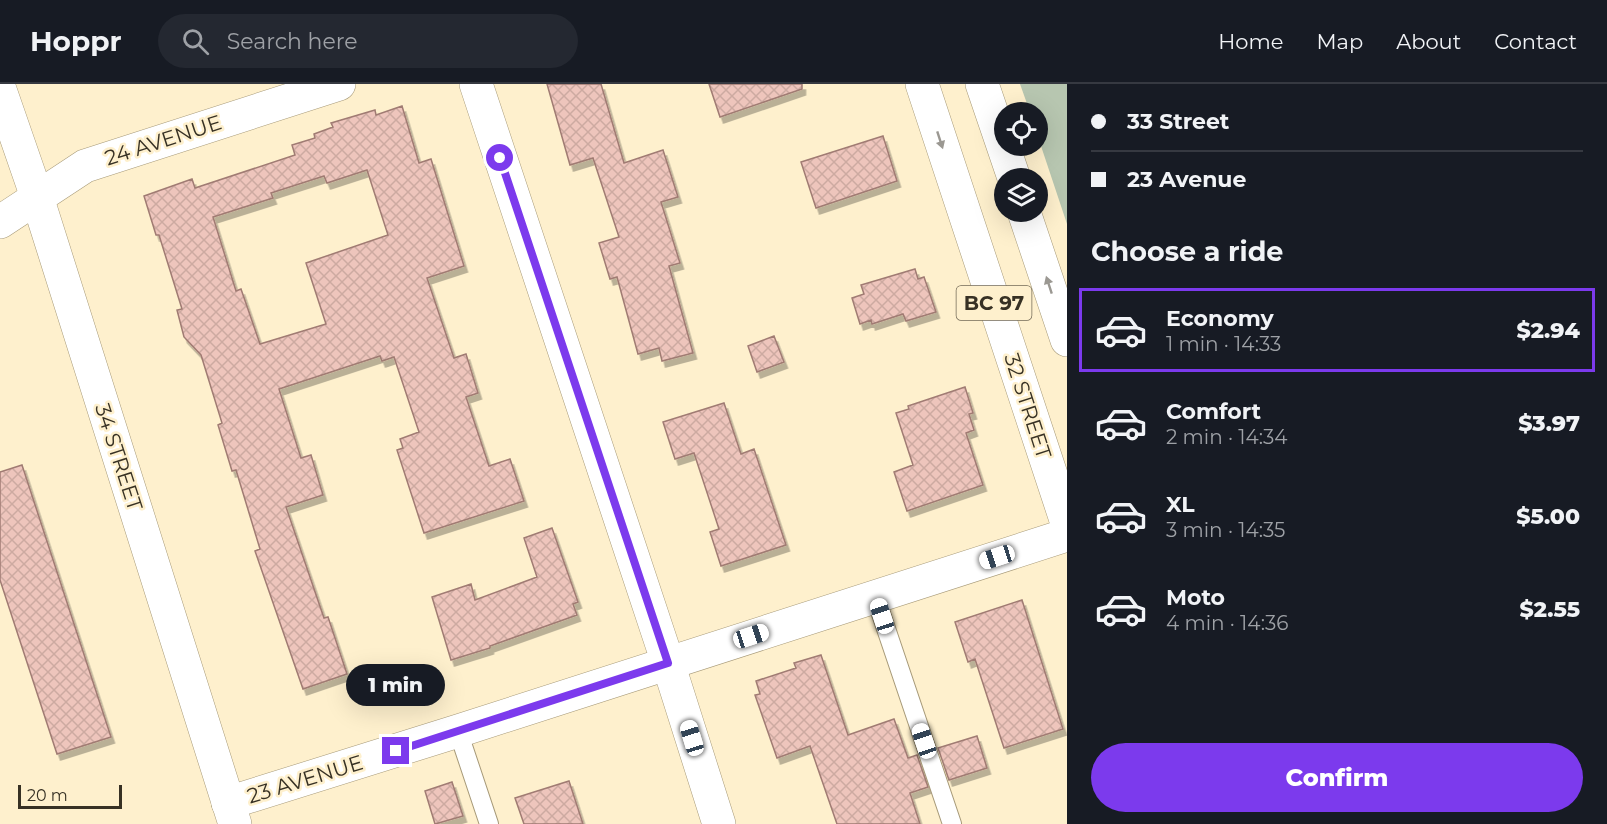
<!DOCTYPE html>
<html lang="en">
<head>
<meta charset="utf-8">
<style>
  :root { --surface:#171b24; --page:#242831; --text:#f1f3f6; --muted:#9ea1a6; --line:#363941; --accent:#7c3aed }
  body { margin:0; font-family:Montserrat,sans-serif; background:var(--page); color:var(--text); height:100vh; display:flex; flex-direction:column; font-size:22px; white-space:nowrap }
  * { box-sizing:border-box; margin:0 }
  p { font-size:20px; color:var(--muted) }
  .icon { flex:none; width:33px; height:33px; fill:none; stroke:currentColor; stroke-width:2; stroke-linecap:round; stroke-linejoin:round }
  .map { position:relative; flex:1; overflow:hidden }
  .sheet { display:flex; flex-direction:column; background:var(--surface); width:540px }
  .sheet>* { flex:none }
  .banner { display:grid; align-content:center; height:132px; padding:0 24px; background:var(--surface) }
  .fabs { position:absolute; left:994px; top:18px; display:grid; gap:12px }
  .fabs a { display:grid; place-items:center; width:54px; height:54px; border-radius:50%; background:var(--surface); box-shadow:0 6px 24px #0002; font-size:30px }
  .scale { position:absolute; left:18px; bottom:15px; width:104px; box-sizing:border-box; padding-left:6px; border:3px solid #373124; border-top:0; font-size:16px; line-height:21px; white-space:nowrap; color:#373124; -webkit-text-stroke:4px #fef0cd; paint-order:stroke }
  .end { position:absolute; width:27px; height:27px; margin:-14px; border:8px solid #7c3aed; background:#fff; box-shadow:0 0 0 3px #fff }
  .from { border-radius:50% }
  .bubble { position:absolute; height:42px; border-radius:21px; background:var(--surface); box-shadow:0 6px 24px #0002; font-size:20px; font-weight:800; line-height:42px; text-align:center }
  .car { position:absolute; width:18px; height:36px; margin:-18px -9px; border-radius:8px; box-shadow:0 0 4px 2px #0007; background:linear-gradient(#fff 24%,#345 0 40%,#fff 0 76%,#345 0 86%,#fff 0) }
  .banner b { display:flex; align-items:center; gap:21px; height:57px; font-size:22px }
  .banner b+b { border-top:2px solid var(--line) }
  .banner i { width:15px; height:15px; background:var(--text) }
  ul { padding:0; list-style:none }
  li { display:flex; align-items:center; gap:18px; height:84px; margin:0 12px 9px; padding:0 12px; border:3px solid transparent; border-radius:0px }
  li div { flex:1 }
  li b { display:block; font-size:22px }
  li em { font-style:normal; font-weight:800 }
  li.on { border-color:var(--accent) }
  li>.icon { width:54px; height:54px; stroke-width:1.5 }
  h2 { padding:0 24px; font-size:27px; line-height:72px }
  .action { display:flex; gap:12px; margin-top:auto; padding:12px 24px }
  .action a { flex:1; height:69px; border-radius:36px; background:var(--accent); color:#fff; font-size:24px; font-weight:800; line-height:69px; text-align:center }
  header { display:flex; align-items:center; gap:36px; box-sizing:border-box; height:84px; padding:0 30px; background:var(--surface); border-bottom:2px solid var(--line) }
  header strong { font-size:28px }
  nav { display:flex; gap:33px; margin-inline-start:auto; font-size:21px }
  .search { width:420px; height:54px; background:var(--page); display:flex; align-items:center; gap:15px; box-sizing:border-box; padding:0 21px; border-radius:33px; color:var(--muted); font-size:22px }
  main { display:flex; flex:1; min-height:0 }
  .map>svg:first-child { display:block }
  .green { fill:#b7c6b0 }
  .building { fill:url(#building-cross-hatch); stroke:#a07b73; stroke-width:1.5; fill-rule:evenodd; filter:url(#shadow) }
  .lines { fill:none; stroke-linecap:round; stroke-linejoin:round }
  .service-casing { stroke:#a79a79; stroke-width:20 }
  .minor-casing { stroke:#a79a79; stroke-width:34 }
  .tertiary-casing { stroke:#a79a79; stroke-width:34 }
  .trunk-casing { stroke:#a79a79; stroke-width:34 }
  .service { stroke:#fff; stroke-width:18 }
  .minor { stroke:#fff; stroke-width:33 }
  .tertiary { stroke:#fff; stroke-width:33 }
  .trunk { stroke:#fff; stroke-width:33 }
  .oneway { fill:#9b9892 }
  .route { stroke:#7c3aed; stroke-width:8 }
  .labels { text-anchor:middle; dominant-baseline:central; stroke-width:5; stroke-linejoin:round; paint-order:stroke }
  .shield { fill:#fef0cd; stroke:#736a57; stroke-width:1.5 }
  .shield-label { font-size:20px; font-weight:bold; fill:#373124 }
  .street-label { font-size:21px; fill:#373124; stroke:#fef0cd }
</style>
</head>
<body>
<header>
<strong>Hoppr</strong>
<div class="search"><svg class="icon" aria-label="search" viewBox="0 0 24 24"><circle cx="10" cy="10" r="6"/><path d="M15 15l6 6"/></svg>Search here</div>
<nav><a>Home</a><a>Map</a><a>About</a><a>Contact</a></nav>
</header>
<main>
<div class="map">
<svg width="1067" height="740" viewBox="0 0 1067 740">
  <defs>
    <pattern id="building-cross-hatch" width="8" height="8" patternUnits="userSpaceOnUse" patternTransform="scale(1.5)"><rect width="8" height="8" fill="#eec5bc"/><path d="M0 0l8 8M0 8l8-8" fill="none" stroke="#cdaaa1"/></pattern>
    <filter id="shadow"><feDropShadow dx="3.5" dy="6" stdDeviation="0" flood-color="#0004"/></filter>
  </defs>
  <rect width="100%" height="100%" fill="#fef0cd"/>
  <!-- green -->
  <path class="green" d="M1020,0H1067V140L1038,53V28H1030Z"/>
  <!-- building -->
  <path class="building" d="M547,0H601L624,79L663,66L678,113L661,118L680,179L669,182L693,269L662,277L659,264L638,270L617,193L610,195L599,159L619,153L593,74L570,81Z
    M709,0H802V5L720,33Z
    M402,22L419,79L431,75L464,182L427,194L454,274L466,270L478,309L466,313L489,382L510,375L524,417L424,449L397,366L403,364L400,355L419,348L394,273L382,277L380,272L279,305L301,374L311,371L323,411L286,423L324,534L328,533L347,590L303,605L255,467L260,465L236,386L232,387L218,341L222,339L201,271L184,253L177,226L182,225L159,151H156L144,112L192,95L195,104L295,71L292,61L315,54L314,50L333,43L331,39L375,26L376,31ZM367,86L388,151L306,179L326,240L260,260L241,205L236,207L213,133L273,114L271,109L324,92L327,99Z
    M883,52L897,97L816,124L801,78Z
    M915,185L918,195L924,193L936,228L906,237L903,230L872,240L871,236L860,240L852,214L864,210L861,201Z
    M774,252L784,278L757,288L748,262Z
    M965,303L973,329L969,330L974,346L966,349L983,401L907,427L894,388L913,381L896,329L909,325L908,322Z
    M724,319L741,370L754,365L786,461L721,482L710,448L719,445L694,369L675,375L663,338Z
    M22,381L111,653L57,670L0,496V388Z
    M552,444L578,518L573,520L577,531L490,562V564L451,576L432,513L471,500L475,516L537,493L524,454Z
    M1022,516L1063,645L1004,664L975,575L968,578L955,538Z
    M821,571L848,651L894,635L908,674L917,671L928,703L910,709L920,740H837L810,662L777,674L755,611L760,610L756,597L796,584L794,579Z
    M977,652L987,684L949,696L938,664Z
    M569,697L583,740H524L515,714Z
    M452,698L463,732L435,740L425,707Z"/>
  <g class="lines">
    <defs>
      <path id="service" d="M875,512L952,740
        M458,647L489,740"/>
      <path id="minor" d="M476,0L668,579L719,740
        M0,138L85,82L339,0
        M228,719L458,647L1067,451"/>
      <path id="tertiary" d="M0,6L37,113L235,740"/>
      <path id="trunk" d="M922,0L1067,439
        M982,0L1014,94
        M1024,128L1067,256"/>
    </defs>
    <!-- service casing -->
    <use href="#service" class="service-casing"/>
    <!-- minor casing -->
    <use href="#minor" class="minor-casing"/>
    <!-- tertiary casing -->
    <use href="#tertiary" class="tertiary-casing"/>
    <!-- trunk casing -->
    <use href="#trunk" class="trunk-casing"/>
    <!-- service -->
    <use href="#service" class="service"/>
    <!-- minor -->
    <use href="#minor" class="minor"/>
    <!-- tertiary -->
    <use href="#tertiary" class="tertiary"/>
    <!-- trunk -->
    <use href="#trunk" class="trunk"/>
  </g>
  <!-- one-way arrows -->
  <defs><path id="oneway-solid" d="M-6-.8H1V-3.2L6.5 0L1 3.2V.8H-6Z" transform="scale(1.5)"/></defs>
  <g class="oneway">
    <use href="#oneway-solid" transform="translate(940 56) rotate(72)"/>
    <use href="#oneway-solid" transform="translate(1049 201) rotate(-108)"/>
  </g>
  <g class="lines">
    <!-- route -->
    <path class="route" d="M396,667L668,579L500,74"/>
  </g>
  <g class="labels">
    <!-- shield labels -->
    <rect class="shield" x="956.5" y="202" width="75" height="34" rx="4.5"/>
    <g class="shield-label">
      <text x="994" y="219">BC 97</text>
    </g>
    <!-- street labels -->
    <g class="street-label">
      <text transform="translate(163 56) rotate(-18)">24 AVENUE</text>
      <text transform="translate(1028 322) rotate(72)">32 STREET</text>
      <text transform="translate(119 373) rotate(72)">34 STREET</text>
      <text transform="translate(305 695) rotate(-17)">23 AVENUE</text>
    </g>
  </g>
</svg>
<div class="fabs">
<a><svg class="icon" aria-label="locate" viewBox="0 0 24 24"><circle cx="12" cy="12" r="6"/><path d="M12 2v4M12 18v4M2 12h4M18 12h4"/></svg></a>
<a><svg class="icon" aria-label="layers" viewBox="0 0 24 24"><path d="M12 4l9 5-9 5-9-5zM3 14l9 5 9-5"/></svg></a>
</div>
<div class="scale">20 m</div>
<i class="end from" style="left:500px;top:74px"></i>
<i class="end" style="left:396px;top:667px"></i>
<div class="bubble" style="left:346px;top:580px;width:99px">1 min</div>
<i class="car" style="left:997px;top:473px;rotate:252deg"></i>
<i class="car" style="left:882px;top:532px;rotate:342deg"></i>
<i class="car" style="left:751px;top:552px;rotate:72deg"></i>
<i class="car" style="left:692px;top:654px;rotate:343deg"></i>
<i class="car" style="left:924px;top:657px;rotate:341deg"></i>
</div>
<section class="sheet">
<div class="banner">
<b><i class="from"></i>33 Street</b>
<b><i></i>23 Avenue</b>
</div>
<h2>Choose a ride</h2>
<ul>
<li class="on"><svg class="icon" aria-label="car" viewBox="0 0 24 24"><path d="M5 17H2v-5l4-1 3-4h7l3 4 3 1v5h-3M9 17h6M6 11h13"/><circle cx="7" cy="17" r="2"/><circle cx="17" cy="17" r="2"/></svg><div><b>Economy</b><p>1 min · 14:33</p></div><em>$2.94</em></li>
<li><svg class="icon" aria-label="car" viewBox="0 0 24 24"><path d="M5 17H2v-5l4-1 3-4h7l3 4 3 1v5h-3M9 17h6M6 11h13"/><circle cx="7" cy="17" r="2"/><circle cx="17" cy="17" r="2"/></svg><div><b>Comfort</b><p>2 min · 14:34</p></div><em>$3.97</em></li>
<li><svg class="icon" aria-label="car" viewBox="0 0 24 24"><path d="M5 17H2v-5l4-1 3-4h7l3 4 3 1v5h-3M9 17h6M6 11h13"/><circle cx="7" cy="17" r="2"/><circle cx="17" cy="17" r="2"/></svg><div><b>XL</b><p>3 min · 14:35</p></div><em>$5.00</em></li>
<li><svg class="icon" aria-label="car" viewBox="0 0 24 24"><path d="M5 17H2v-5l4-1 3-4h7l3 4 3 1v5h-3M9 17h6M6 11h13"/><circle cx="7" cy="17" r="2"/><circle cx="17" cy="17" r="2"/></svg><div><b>Moto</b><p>4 min · 14:36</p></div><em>$2.55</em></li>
</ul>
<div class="action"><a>Confirm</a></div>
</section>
</main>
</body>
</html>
